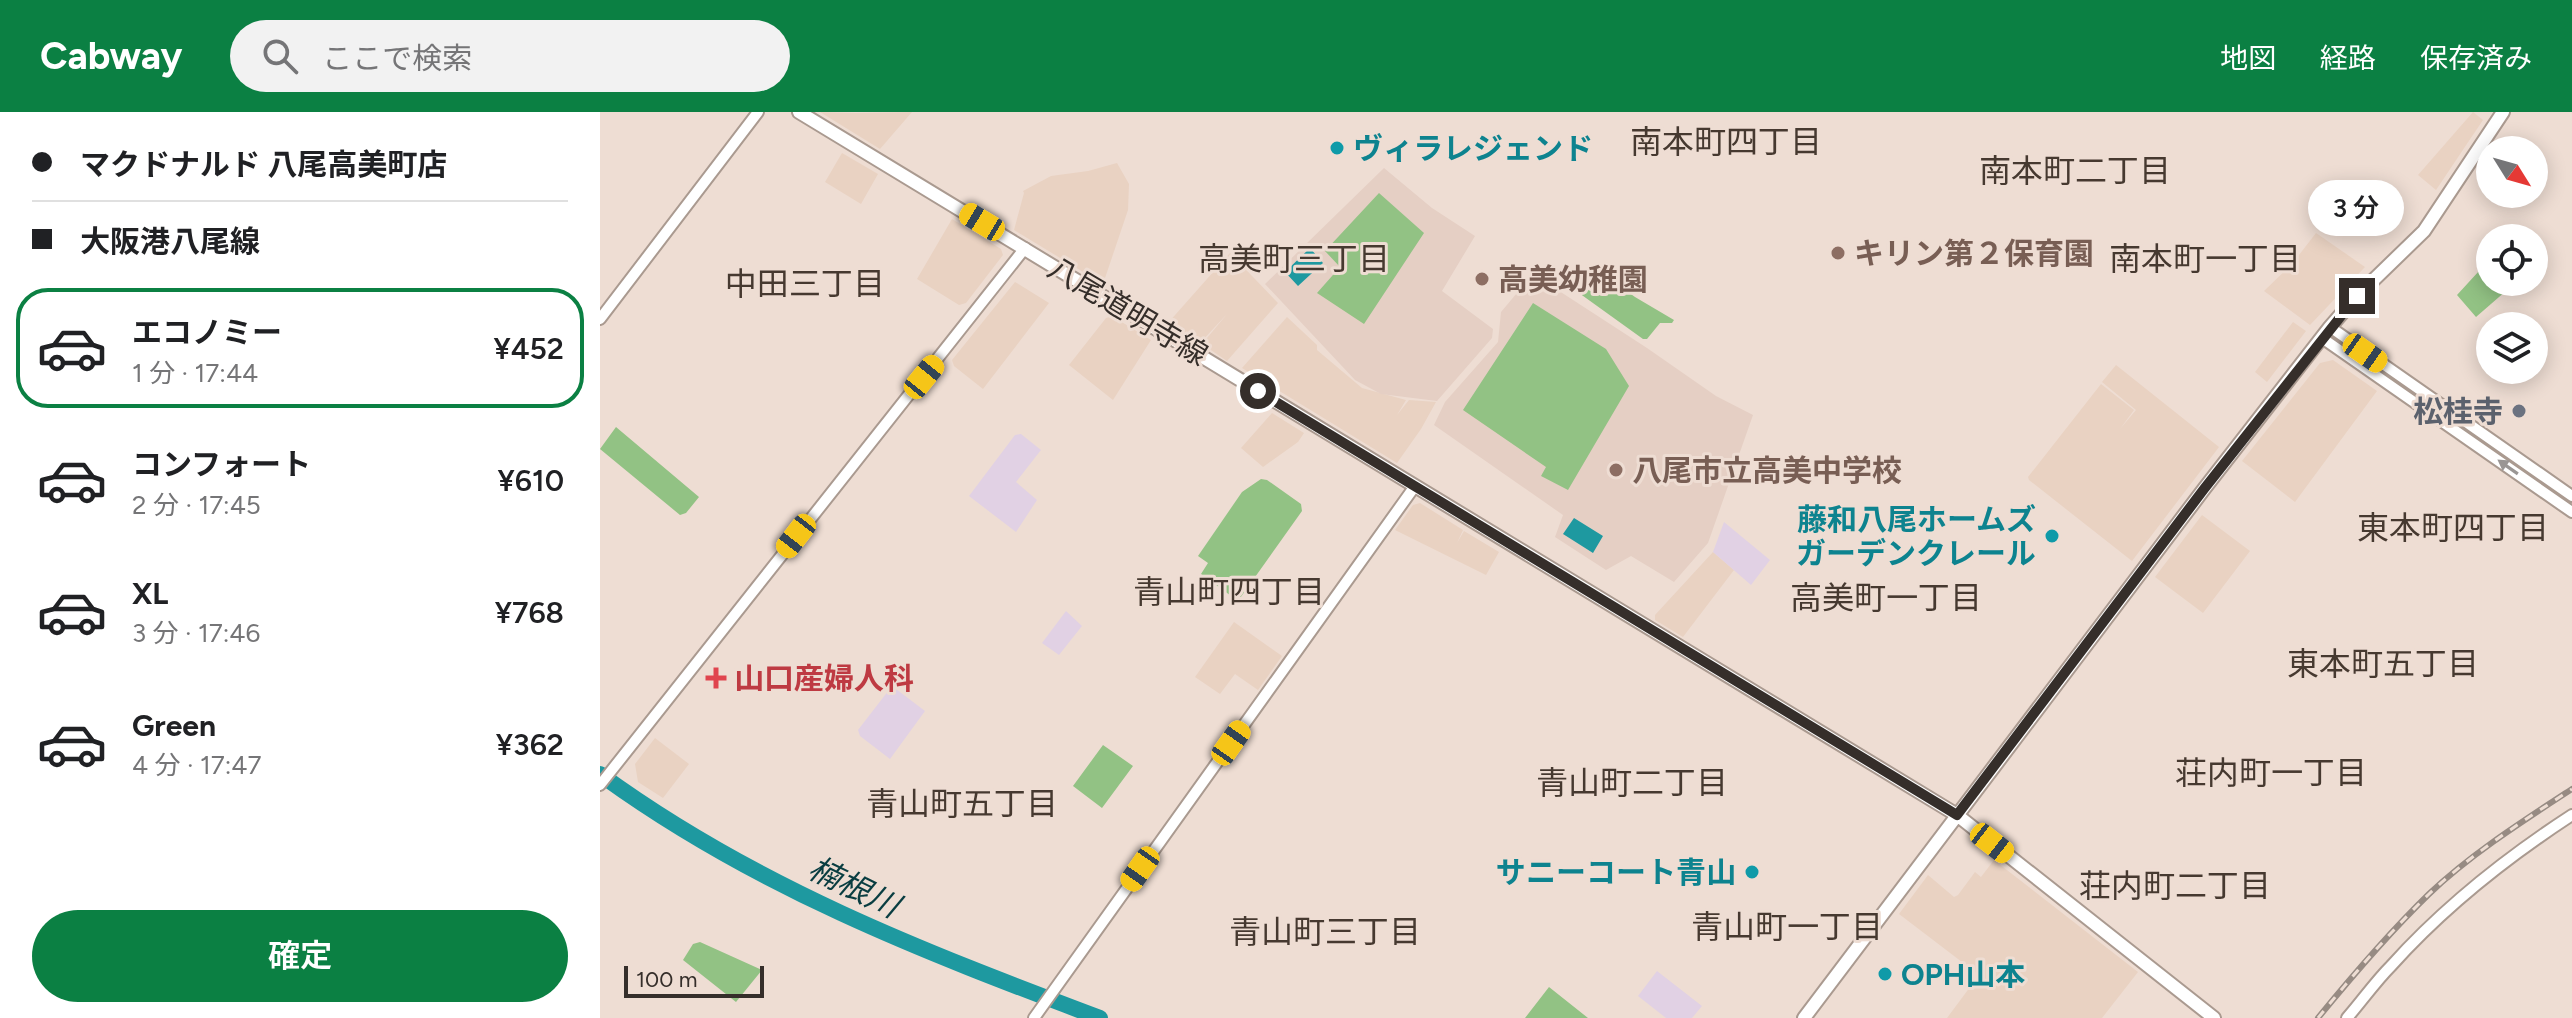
<!DOCTYPE html>
<html lang="ja">
<head>
<meta charset="utf-8">
<style>
  :root { --surface:#fff; --page:#f2f2f2; --text:#202124; --muted:#757577; --line:#e0e0e0; --accent:#0b8043 }
  body { margin:0; font-family:Figtree,"Noto Sans JP",sans-serif; background:var(--page); color:var(--text); height:100vh; display:flex; flex-direction:column; font-size:30px; white-space:nowrap }
  * { box-sizing:border-box; margin:0 }
  p { font-size:26px; color:var(--muted) }
  .icon { flex:none; width:44px; height:44px; fill:none; stroke:currentColor; stroke-width:2; stroke-linecap:round; stroke-linejoin:round }
  .map { position:relative; flex:1; overflow:hidden }
  .panel { display:flex; flex-direction:column; background:var(--surface); width:600px }
  .panel>* { flex:none }
  .hud { display:grid; align-content:center; height:176px; padding:0 32px; background:var(--surface) }
  .needle { width:52px; rotate:127deg }
  .buttons { position:absolute; left:1876px; top:24px; display:grid; gap:16px }
  .buttons a { display:grid; place-items:center; width:72px; height:72px; border-radius:50%; background:var(--surface); box-shadow:0 4px 20px #0003; font-size:40px }
  .scale { position:absolute; left:24px; bottom:20px; width:140px; box-sizing:border-box; padding-left:8px; border:4px solid #352e2a; border-top:0; font-size:22px; line-height:28px; white-space:nowrap; color:#352e2a; -webkit-text-stroke:6px #eeddd3; paint-order:stroke }
  .end { position:absolute; width:36px; height:36px; margin:-18px; border:10px solid #352e2a; background:#fff; box-shadow:0 0 0 4px #fff }
  .from { border-radius:50% }
  .bubble { position:absolute; height:56px; border-radius:28px; background:var(--surface); box-shadow:0 4px 20px #0003; font-size:26px; font-weight:600; line-height:56px; text-align:center }
  .car { position:absolute; width:24px; height:48px; margin:-24px -12px; border-radius:10px; box-shadow:0 0 6px 2px #0007; background:linear-gradient(#f5c518 24%,#345 0 40%,#f5c518 0 76%,#345 0 86%,#f5c518 0) }
  .hud b { display:flex; align-items:center; gap:28px; height:76px; font-size:30px }
  .hud b+b { border-top:2px solid var(--line) }
  .hud i { width:20px; height:20px; background:var(--text) }
  ul { padding:0; list-style:none }
  li { display:flex; align-items:center; gap:24px; height:120px; margin:0 16px 12px; padding:0 16px; border:4px solid transparent; border-radius:32px }
  li div { flex:1 }
  li b { display:block; font-size:30px }
  li em { font-style:normal; font-weight:600 }
  li.active { border-color:var(--accent) }
  li>.icon { width:72px; height:72px; stroke-width:1.5 }
  .button { display:flex; gap:16px; margin-top:auto; padding:16px 32px }
  .button a { flex:1; height:92px; border-radius:48px; background:var(--accent); color:#fff; font-size:32px; font-weight:600; line-height:92px; text-align:center }
  header { display:flex; align-items:center; gap:48px; box-sizing:border-box; height:112px; padding:0 40px; background:var(--accent); color:#fff }
  header strong { font-size:38px }
  nav { display:flex; gap:44px; margin-inline-start:auto; font-size:28px }
  .search { width:560px; height:72px; background:var(--page); display:flex; align-items:center; gap:20px; box-sizing:border-box; padding:0 28px; border-radius:44px; color:var(--muted); font-size:30px }
  main { display:flex; flex:1; min-height:0 }
  .map>svg:first-child { display:block }
  .built { fill:#e9d2c2 }
  .industrial { fill:#e1d1e4 }
  .education { fill:#e5cfc4 }
  .green { fill:#92c284 }
  .water { fill:#1e99a0 }
  .lines { fill:none; stroke-linecap:round; stroke-linejoin:round }
  .river { stroke:#1e99a0; stroke-width:16 }
  .minor-casing { stroke:#aa9a90; stroke-width:14 }
  .major-casing { stroke:#aa9a90; stroke-width:16 }
  .minor { stroke:#fff; stroke-width:10 }
  .major { stroke:#fff; stroke-width:12 }
  .rail-casing { stroke:#978b83; stroke-width:6 }
  .rail { stroke:#eeddd3; stroke-width:3; stroke-dasharray:9; stroke-linecap:butt }
  .oneway { fill:#9a9694 }
  .route { stroke:#352e2a; stroke-width:10 }
  .culture-dot { fill:#0f9aa8; stroke:#eeddd3; stroke-width:3 }
  .education-dot { fill:#8d6e63; stroke:#eeddd3; stroke-width:3 }
  .worship-dot { fill:#6b7280; stroke:#eeddd3; stroke-width:3 }
  .health-dot { fill:#e0444e; stroke:#eeddd3; stroke-width:3 }
  .labels { text-anchor:middle; dominant-baseline:central; stroke-width:6; stroke-linejoin:round; paint-order:stroke }
  .culture-label { font-size:30px; font-weight:bold; fill:#0d838f; stroke:#eeddd3; text-anchor:start }
  .education-label { font-size:30px; font-weight:bold; fill:#785e54; stroke:#eeddd3; text-anchor:start }
  .street-label { font-size:30px; fill:#352e2a; stroke:#eeddd3 }
  .worship-label { font-size:30px; font-weight:bold; fill:#5b616d; stroke:#eeddd3; text-anchor:end }
  .health-label { font-size:30px; font-weight:bold; fill:#be3a42; stroke:#eeddd3; text-anchor:start }
  .neighbourhood-label { font-size:32px; fill:#463930; stroke:#eeddd3 }
  .water-label { font-size:32px; font-style:italic; fill:#093d41; stroke:#eeddd3 }
</style>
</head>
<body>
<header>
<strong>Cabway</strong>
<div class="search"><svg class="icon" aria-label="search" viewBox="0 0 24 24"><circle cx="10" cy="10" r="6"/><path d="M15 15l6 6"/></svg>ここで検索</div>
<nav><a>地図</a><a>経路</a><a>保存済み</a></nav>
</header>
<main>
<section class="panel">
<div class="hud">
<b><i class="from"></i>マクドナルド 八尾高美町店</b>
<b><i></i>大阪港八尾線</b>
</div>
<ul>
<li class="active"><svg class="icon" aria-label="car" viewBox="0 0 24 24"><path d="M5 17H2v-5l4-1 3-4h7l3 4 3 1v5h-3M9 17h6M6 11h13"/><circle cx="7" cy="17" r="2"/><circle cx="17" cy="17" r="2"/></svg><div><b>エコノミー</b><p>1 分 · 17:44</p></div><em>¥452</em></li>
<li><svg class="icon" aria-label="car" viewBox="0 0 24 24"><path d="M5 17H2v-5l4-1 3-4h7l3 4 3 1v5h-3M9 17h6M6 11h13"/><circle cx="7" cy="17" r="2"/><circle cx="17" cy="17" r="2"/></svg><div><b>コンフォート</b><p>2 分 · 17:45</p></div><em>¥610</em></li>
<li><svg class="icon" aria-label="car" viewBox="0 0 24 24"><path d="M5 17H2v-5l4-1 3-4h7l3 4 3 1v5h-3M9 17h6M6 11h13"/><circle cx="7" cy="17" r="2"/><circle cx="17" cy="17" r="2"/></svg><div><b>XL</b><p>3 分 · 17:46</p></div><em>¥768</em></li>
<li><svg class="icon" aria-label="car" viewBox="0 0 24 24"><path d="M5 17H2v-5l4-1 3-4h7l3 4 3 1v5h-3M9 17h6M6 11h13"/><circle cx="7" cy="17" r="2"/><circle cx="17" cy="17" r="2"/></svg><div><b>Green</b><p>4 分 · 17:47</p></div><em>¥362</em></li>
</ul>
<div class="button"><a>確定</a></div>
</section>
<div class="map">
<svg width="1972" height="906" viewBox="0 0 1972 906">
  <rect width="100%" height="100%" fill="#eeddd3"/>
  <!-- built -->
  <path class="built" d="M220,0L256,1L312,0L280,37Z
    M1873,0L1883,8L1836,78L1818,63Z
    M242,41L278,62L261,92L225,70Z
    M517,51L529,72L528,98L503,172L414,118L424,81L423,79L451,64L488,59Z
    M352,107L401,137L403,143L366,191L359,193L317,167Z
    M1716,121L1765,155L1710,213L1664,179L1692,152Z
    M630,141L678,191L627,249L602,232L627,202L601,230L568,211Z
    M415,170L449,191L383,277L354,254L352,248Z
    M512,204L551,228L513,288L469,253L506,206Z
    M687,205L717,233V238L762,276L806,288L797,303L809,288L836,290L821,317L797,351L642,256Z
    M1693,210L1706,219L1667,270L1655,260Z
    M1733,248L1777,279L1695,390L1642,349L1720,251Z
    M1516,253L1619,335L1532,449L1429,368L1428,365L1501,272L1534,298L1520,317L1536,298L1502,270Z
    M672,301L704,321L698,330L663,355L641,336Z
    M820,391L863,418L857,431L864,419L899,440L886,463L795,418L813,393Z
    M1602,403L1650,439L1603,501L1555,465Z
    M1113,440L1134,458L1083,525L1055,508V503Z
    M634,510L682,544L658,578L635,562L620,582L595,565Z
    M55,626L89,652L63,686L38,670L35,652Z
    M1394,748L1538,860L1502,906H1347L1379,863L1299,802L1328,763L1354,785L1358,783L1375,760L1381,765Z"/>
  <!-- industrial -->
  <path class="industrial" d="M421,322L441,338L416,370L437,388L416,420L369,384L415,323Z
    M1124,410L1170,448L1151,473L1113,440Z
    M466,499L482,514L459,543L442,531Z
    M292,574L325,599L290,647L260,624L258,618Z
    M1057,859L1102,894L1092,906H1066L1038,884Z"/>
  <!-- education -->
  <path class="education" d="M784,56L832,96L875,124L842,179L893,217L892,226L837,289L781,282L755,268L665,172Z
    M933,162L1047,236L1116,284L1153,303L1108,431L1074,470L1031,444L1006,458L955,425L963,403L834,313L845,290L898,230L901,200Z"/>
  <!-- green -->
  <path class="green" d="M779,81L824,121L764,212L717,181L740,155L725,139Z
    M1890,147V170L1914,172L1876,205L1857,183Z
    M990,153L1035,185L1074,208L1072,211H1060L1047,227H1043L979,181L977,179Z
    M933,191L1006,237L1029,274L968,378L941,364L946,355L863,298Z
    M16,315L99,385L86,401L80,403L0,337Z
    M661,367L667,368L701,392L702,399L638,489L601,462L608,451L598,444L642,380Z
    M503,633L533,654L502,696L473,674Z
    M100,830L162,858L136,890L83,848L93,832Z
    M949,875L988,906H925Z"/>
  <!-- water -->
  <path class="water" d="M710,136L723,151L698,174L685,160Z
    M974,406L1003,424L993,441L963,422Z"/>
  <g class="lines">
    <!-- river -->
    <path class="river" d="M0,662C155,775 322,839 500,906"/>
    <defs>
      <path id="minor" d="M0,207L158,0
        M1730,215L1972,384
        M1722,226L1972,400
        M0,673L425,136
        M434,906L815,374
        M1747,906C1762,889 1775,870 1791,854C1844,795 1906,746 1972,703"/>
      <path id="major" d="M199,0L1357,703L1614,906
        M1204,906L1604,377L1730,215L1757,184L1824,119L1903,0"/>
    </defs>
    <!-- minor casing -->
    <use href="#minor" class="minor-casing"/>
    <!-- major casing -->
    <use href="#major" class="major-casing"/>
    <!-- minor -->
    <use href="#minor" class="minor"/>
    <!-- major -->
    <use href="#major" class="major"/>
    <defs>
      <path id="rail" d="M1718,906C1753,863 1789,821 1829,782C1871,742 1923,709 1972,677"/>
    </defs>
    <!-- rail casing -->
    <use href="#rail" class="rail-casing"/>
    <!-- rail -->
    <use href="#rail" class="rail"/>
  </g>
  <!-- one-way arrows -->
  <defs><path id="oneway-solid" d="M-6-.8H1V-3.2L6.5 0L1 3.2V.8H-6Z" transform="scale(2)"/></defs>
  <use class="oneway" href="#oneway-solid" transform="translate(1908 355) rotate(-145)"/>
  <g class="lines">
    <!-- route -->
    <path class="route" d="M658,279L1357,703L1604,377L1757,184"/>
  </g>
  <!-- markers -->
  <g class="culture-dot">
    <circle cx="737" cy="36" r="8"/>
    <circle cx="1452" cy="424" r="8"/>
    <circle cx="1152" cy="760" r="8"/>
    <circle cx="1285" cy="862" r="8"/>
  </g>
  <g class="education-dot">
    <circle cx="1238" cy="141" r="8"/>
    <circle cx="882" cy="167" r="8"/>
    <circle cx="1016" cy="358" r="8"/>
  </g>
  <circle class="worship-dot" cx="1919" cy="299" r="8"/>
  <path class="health-dot" d="M112 554h8v8h8v8h-8v8h-8v-8h-8v-8h8z"/>
  <g class="labels">
    <!-- culture labels -->
    <g class="culture-label">
      <text x="753" y="36">ヴィラレジェンド</text>
      <text x="1436" y="407" text-anchor="end">藤和八尾ホームズ<tspan x="1436" dy="34">ガーデンクレール</tspan></text>
      <text x="1136" y="760" text-anchor="end">サニーコート青山</text>
      <text x="1301" y="862">OPH山本</text>
    </g>
    <!-- education labels -->
    <g class="education-label">
      <text x="1254" y="141">キリン第２保育園</text>
      <text x="898" y="167">高美幼稚園</text>
      <text x="1032" y="358">八尾市立高美中学校</text>
    </g>
    <!-- street labels -->
    <g class="street-label">
      <text transform="translate(528 199) rotate(31)">八尾道明寺線</text>
    </g>
    <!-- worship labels -->
    <g class="worship-label">
      <text x="1903" y="299">松桂寺</text>
    </g>
    <!-- health labels -->
    <g class="health-label">
      <text x="134" y="566">山口産婦人科</text>
    </g>
    <!-- neighbourhood labels -->
    <g class="neighbourhood-label">
      <text x="1126" y="30">南本町四丁目</text>
      <text x="1475" y="59">南本町二丁目</text>
      <text x="694" y="147">高美町三丁目</text>
      <text x="1605" y="147">南本町一丁目</text>
      <text x="205" y="172">中田三丁目</text>
      <text x="1853" y="416">東本町四丁目</text>
      <text x="629" y="480">青山町四丁目</text>
      <text x="1286" y="486">高美町一丁目</text>
      <text x="1783" y="552">東本町五丁目</text>
      <text x="1671" y="661">荘内町一丁目</text>
      <text x="1032" y="671">青山町二丁目</text>
      <text x="362" y="692">青山町五丁目</text>
      <text x="1575" y="774">荘内町二丁目</text>
      <text x="1187" y="815">青山町一丁目</text>
      <text x="725" y="820">青山町三丁目</text>
    </g>
    <!-- water labels -->
    <g class="water-label">
      <text transform="translate(254 775) rotate(26)">楠根川</text>
    </g>
  </g>
</svg>
<div class="buttons">
<a><svg class="needle" viewBox="-14 -14 28 28"><path d="M0-13l5 13h-10z" fill="#e53935"/><path d="M0 13l5-13h-10z" fill="#757577"/></svg></a>
<a><svg class="icon" aria-label="locate" viewBox="0 0 24 24"><circle cx="12" cy="12" r="6"/><path d="M12 2v4M12 18v4M2 12h4M18 12h4"/></svg></a>
<a><svg class="icon" aria-label="layers" viewBox="0 0 24 24"><path d="M12 4l9 5-9 5-9-5zM3 14l9 5 9-5"/></svg></a>
</div>
<div class="scale">100 m</div>
<i class="end from" style="left:658px;top:279px"></i>
<i class="end" style="left:1757px;top:184px"></i>
<div class="bubble" style="left:1708px;top:68px;width:96px">3 分</div>
<i class="car" style="left:382px;top:110px;rotate:301deg"></i>
<i class="car" style="left:1765px;top:241px;rotate:125deg"></i>
<i class="car" style="left:324px;top:265px;rotate:39deg"></i>
<i class="car" style="left:196px;top:424px;rotate:218deg"></i>
<i class="car" style="left:631px;top:631px;rotate:35deg"></i>
<i class="car" style="left:1392px;top:731px;rotate:128deg"></i>
<i class="car" style="left:540px;top:757px;rotate:215deg"></i>
</div>
</main>
</body>
</html>
